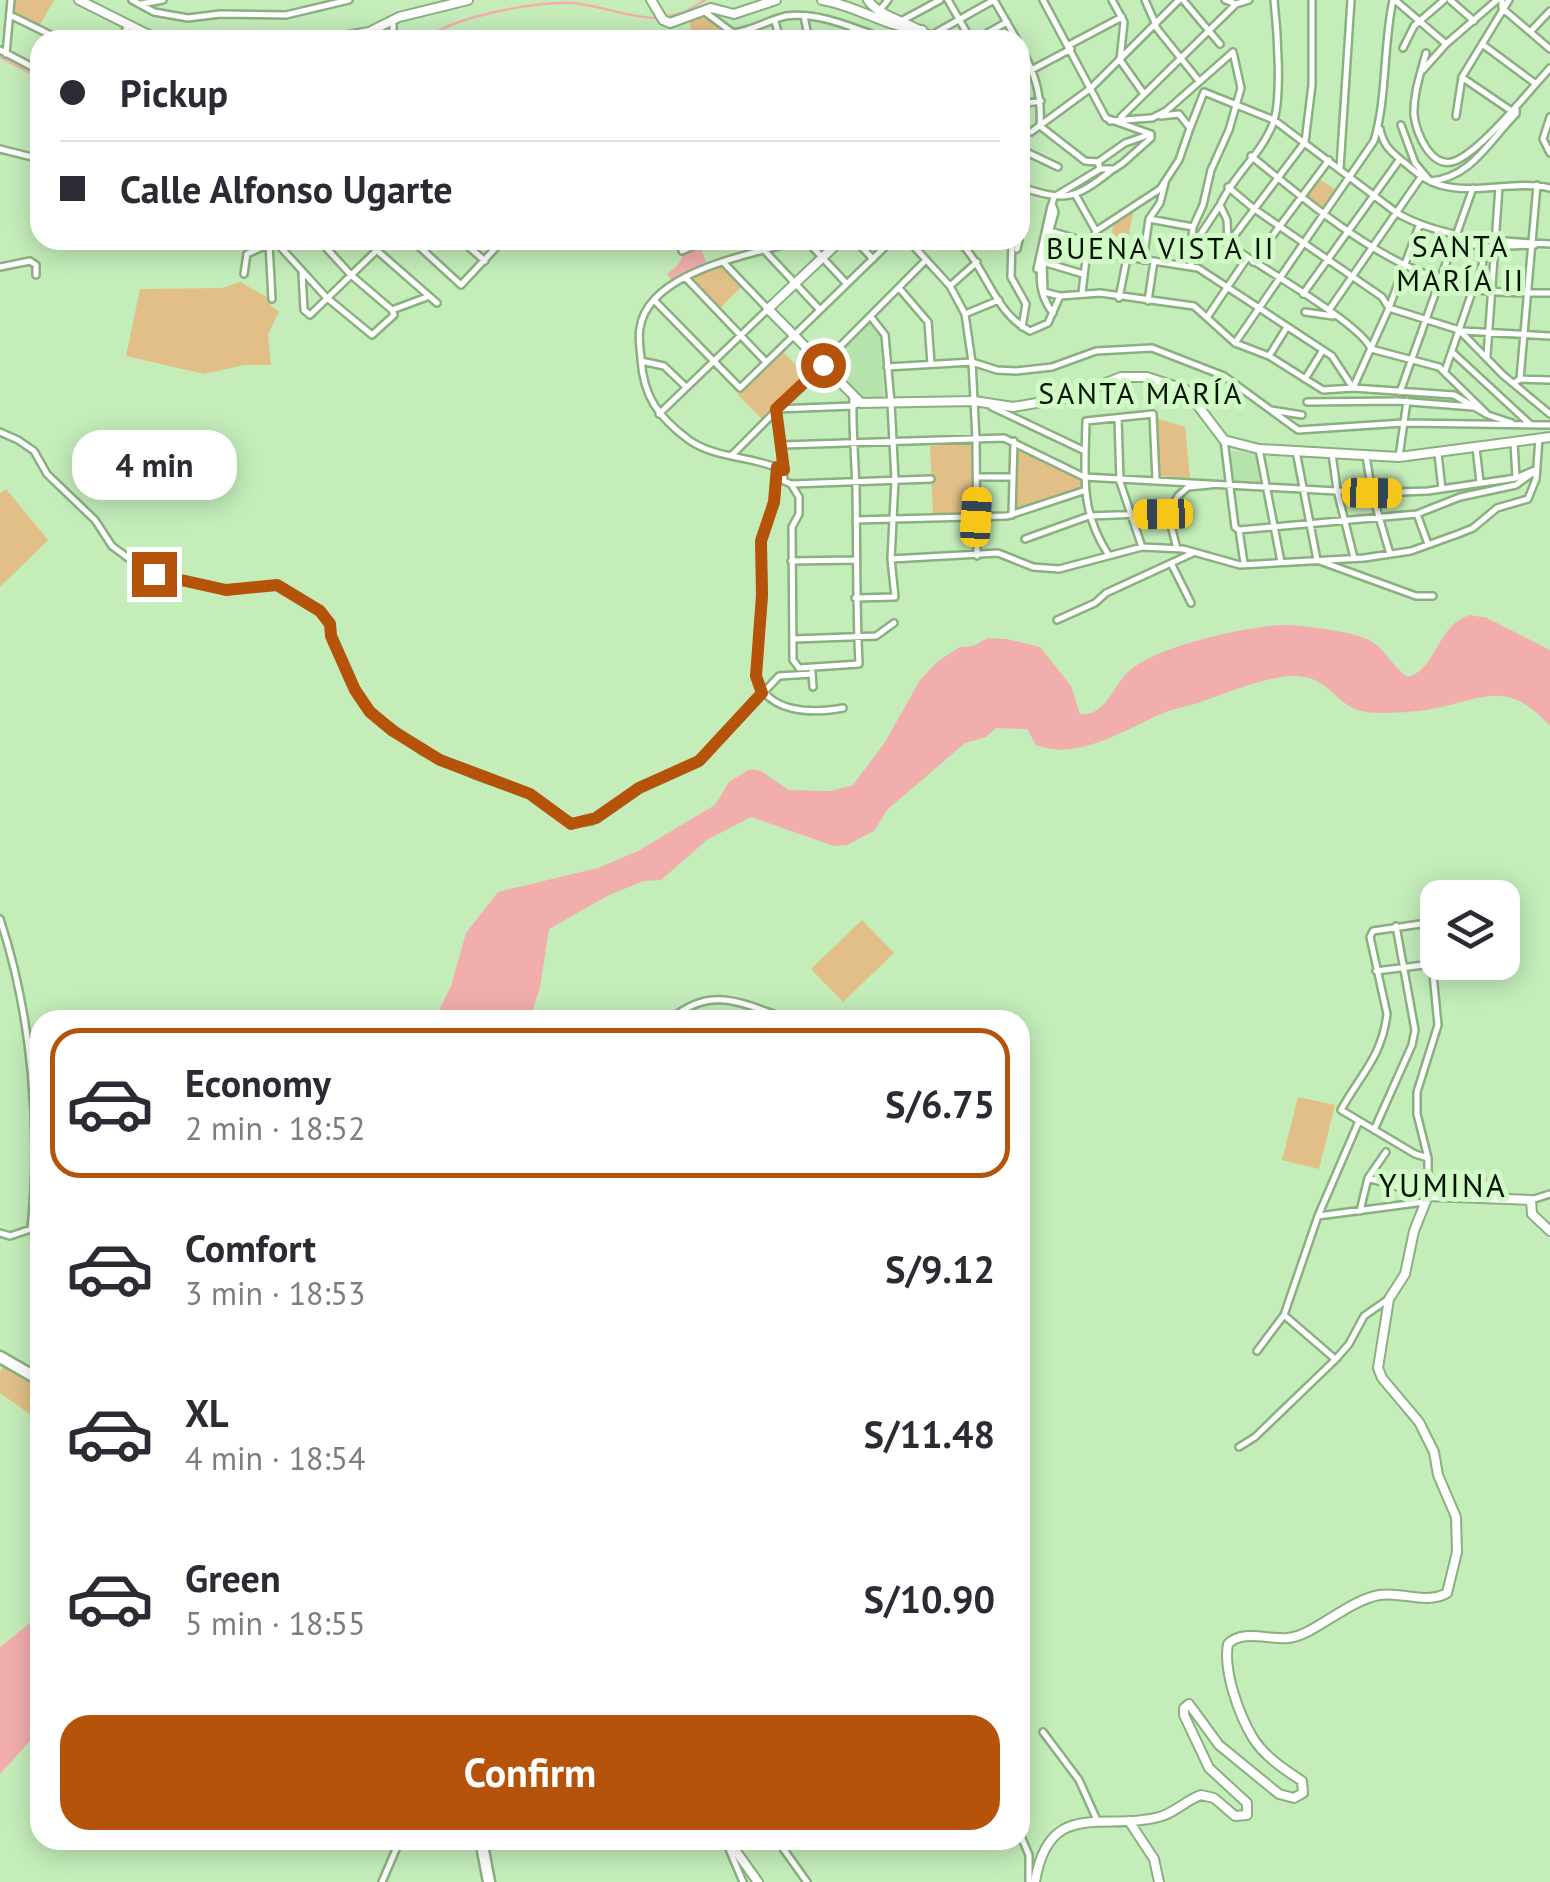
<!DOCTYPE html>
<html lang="en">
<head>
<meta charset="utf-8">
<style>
  :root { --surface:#fff; --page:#f7f7f7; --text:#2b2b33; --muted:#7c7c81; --line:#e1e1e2; --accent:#b45309 }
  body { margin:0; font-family:"PT Sans",sans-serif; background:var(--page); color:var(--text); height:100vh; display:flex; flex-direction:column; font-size:38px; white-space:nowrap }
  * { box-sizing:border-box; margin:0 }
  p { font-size:32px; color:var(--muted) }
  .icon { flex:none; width:55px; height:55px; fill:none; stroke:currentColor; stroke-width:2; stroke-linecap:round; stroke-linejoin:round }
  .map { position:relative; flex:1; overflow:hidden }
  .side { position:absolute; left:30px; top:1010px; width:1000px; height:840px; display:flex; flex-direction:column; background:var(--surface); border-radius:30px; box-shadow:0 5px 25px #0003 }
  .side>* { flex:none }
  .guide { position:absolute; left:30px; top:30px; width:1000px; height:220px; border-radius:30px; box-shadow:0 5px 25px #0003; display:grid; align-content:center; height:220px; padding:0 30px; background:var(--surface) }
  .controls { position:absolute; left:1420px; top:880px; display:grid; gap:20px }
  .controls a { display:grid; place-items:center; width:100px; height:100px; border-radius:20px; background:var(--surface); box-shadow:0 5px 25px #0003; font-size:50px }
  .end { position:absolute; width:45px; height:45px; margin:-22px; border:12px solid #b45309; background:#fff; box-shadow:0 0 0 5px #fff }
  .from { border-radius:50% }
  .bubble { position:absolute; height:70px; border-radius:30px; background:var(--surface); box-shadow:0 5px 25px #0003; font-size:32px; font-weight:700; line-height:70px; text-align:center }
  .car { position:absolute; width:30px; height:60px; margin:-30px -15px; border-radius:12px; box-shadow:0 0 8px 2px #0007; background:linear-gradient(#f5c518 24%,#345 0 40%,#f5c518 0 76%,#345 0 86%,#f5c518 0) }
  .guide b { display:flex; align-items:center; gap:35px; height:95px; font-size:38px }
  .guide b+b { border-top:2px solid var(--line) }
  .guide i { width:25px; height:25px; background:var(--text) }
  ul { padding:18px 0 0; list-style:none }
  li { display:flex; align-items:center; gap:30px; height:150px; margin:0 20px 15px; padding:0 10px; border:5px solid transparent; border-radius:30px }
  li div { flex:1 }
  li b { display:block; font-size:38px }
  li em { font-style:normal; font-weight:700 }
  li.active { border-color:var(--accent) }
  li>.icon { width:90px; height:90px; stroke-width:1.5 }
  .action { display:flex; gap:20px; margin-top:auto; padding:20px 30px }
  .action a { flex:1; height:115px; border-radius:30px; background:var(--accent); color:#fff; font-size:40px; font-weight:700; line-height:115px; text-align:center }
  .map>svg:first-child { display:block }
  .built { fill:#b6e3ab }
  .green { fill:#e1bf87 }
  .water { fill:#f1aead }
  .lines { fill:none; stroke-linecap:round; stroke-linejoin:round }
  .stream { stroke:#f1aead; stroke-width:2.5 }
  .street-casing { stroke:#8ab080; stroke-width:10 }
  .secondary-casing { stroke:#8ab080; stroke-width:12 }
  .primary-casing { stroke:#8ab080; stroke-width:15 }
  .street { stroke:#fff; stroke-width:5 }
  .secondary { stroke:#fff; stroke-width:8 }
  .primary { stroke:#fff; stroke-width:10 }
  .route { stroke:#b45309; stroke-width:12 }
  .labels { text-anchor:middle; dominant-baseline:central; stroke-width:10; stroke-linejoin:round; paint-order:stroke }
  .neighbourhood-label { font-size:30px; letter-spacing:2.5px; fill:#061404; stroke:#d1fac7 }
  .quarter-label { font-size:32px; letter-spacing:2.5px; fill:#061404; stroke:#d1fac7 }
</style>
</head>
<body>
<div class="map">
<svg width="1550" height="1882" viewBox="0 0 1550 1882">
  <rect width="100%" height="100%" fill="#c4edba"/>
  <!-- built -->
  <path class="built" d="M869,323L880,334L884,401H864L827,365Z
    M1228,451L1257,453L1260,482L1231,481Z"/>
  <!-- green -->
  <path class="green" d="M15,0H54L40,25L14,12Z
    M705,16L728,34L762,29L764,40H691L690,21Z
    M1318,178L1337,191L1325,208L1305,196Z
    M1134,208L1125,254L1107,252L1115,219Z
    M719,264L741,287L719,309L689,277Z
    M240,282L267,297L272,307L279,311L268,335L271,365H244L204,374L126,356L140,289L223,288Z
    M781,350L807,376L762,419L737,394Z
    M1156,418L1185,427L1190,478L1159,476Z
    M971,443L974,515L933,516L930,446Z
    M1016,444L1082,478L1080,489L1014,511Z
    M6,489L48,540L0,587V493Z
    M862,920L894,953L843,1002L811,969Z
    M1298,1097L1335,1105L1319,1169L1282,1160Z
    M5,1365L40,1384V1421L0,1393V1372Z"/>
  <!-- water -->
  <path class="water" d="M700,246L706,262L672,281L667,274L678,265L684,253Z
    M1470,615L1487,618L1550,650V726C1507,678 1484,699 1432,709C1415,712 1395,713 1378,713C1327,713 1337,666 1276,678C1250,683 1227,693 1203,701C1191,706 1178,707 1166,712C1127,728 1078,762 1036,745L1027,729L996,728L986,737L965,743L887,810L874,831L847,845L834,846L751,817L707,840L661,880L644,881L609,895L549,929L540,988L529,1020H434L451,986L466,933L498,892L598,868L638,851L715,805L729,782L750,769L761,771L789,790L831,791L853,785L885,742L920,680L938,661L960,647L973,646L988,638L1007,639L1040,647L1071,686L1080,714C1106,717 1113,685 1129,671C1157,646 1247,626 1285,625C1302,625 1354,632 1369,640C1385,648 1393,668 1408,677C1438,668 1436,625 1470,615Z
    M1459,1175L1463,1179L1473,1175L1501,1180L1491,1195L1455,1193L1460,1180L1456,1176Z
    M40,1615V1730L0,1774V1647Z"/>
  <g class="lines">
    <!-- stream -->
    <path class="stream" d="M665,17L685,12L705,0
      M425,40C449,17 541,0 574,3C602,6 629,18 658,18
      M0,57L40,78"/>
    <defs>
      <path id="street" d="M132,0L154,12L188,18L220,14L286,15L349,0
        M948,0L971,40
        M994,0L1017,40
        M1043,0L1106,118L1151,134
        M1112,0L1124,22L1120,60L1144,94
        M1145,0L1156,25
        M1183,0L1220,44
        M1225,0L1236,4L1249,0
        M1395,0L1446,44
        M1450,0L1474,21
        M1502,0V8L1550,49
        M141,4L163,0
        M879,11L888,0
        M705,12L733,33C752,31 768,20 786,16C819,11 858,30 888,40
        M10,15L61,40
        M804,16L809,40
        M903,20L940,0
        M775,21L780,40
        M1155,26L1199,81
        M1530,32L1550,11
        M930,36L994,0
        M121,40L128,25
        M393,40V20
        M848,40L853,29
        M975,40L1007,22
        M1482,44L1536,84
        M1069,45L1122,17
        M1020,46C1035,73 1042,95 1040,126
        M1403,48L1414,26L1444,0
        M0,50L40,71
        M1426,53C1421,72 1413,94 1414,115C1416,134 1432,170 1455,161C1481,151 1530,90 1550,68
        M6,54L11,0
        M1423,70L1446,44L1497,0
        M1020,76L1071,49
        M1463,78L1510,110
        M1020,104L1041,101
        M1456,116L1462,77L1509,0
        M1121,117L1236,4
        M1550,117L1543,139L1550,153
        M1152,118L1166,111L1233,52L1241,88L1229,130L1211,170L1203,205L1193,227L1191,247
        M1110,121L1151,118
        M1401,125L1415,163L1430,181C1471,178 1489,141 1516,114V107
        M1040,126L1085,161L1098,162L1100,169
        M1190,128L1204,92L1274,120L1397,213C1442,239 1499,241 1550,244
        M1380,129C1383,144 1389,150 1401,160C1414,170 1424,181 1440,185C1476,195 1514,180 1550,188
        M1020,132H1031L1091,88L1179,0
        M0,149L32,157L40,165
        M1020,149L1058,167
        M1251,156C1318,210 1387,271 1473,289C1498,294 1525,292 1550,293
        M1098,162L1125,143L1148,135
        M1340,168L1351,0
        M1020,187C1066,201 1073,201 1112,170
        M1228,187L1253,208L1382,297L1389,308L1459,330L1503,375L1550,414
        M1075,194L1096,231
        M1220,205C1233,176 1260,155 1272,126C1283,102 1277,27 1274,0
        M1149,219L1193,227
        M1050,231L1090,243
        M274,240L326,297L372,335L394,315L392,310L427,297
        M319,240L351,275L392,310
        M365,240L437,303
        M391,240L397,244L404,240
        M412,240L461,285L503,240
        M461,240L485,261
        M806,240L847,284
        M855,240L873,259
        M908,240L950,286L965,314L972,362L976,439L977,556
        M958,240C986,267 994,313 1030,331L1048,323L1060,296L1100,293L1194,306L1235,343L1269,356L1323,390L1353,388L1454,395L1488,415L1512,423
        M1012,240L1011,277L1026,304L1022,327
        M1453,241L1486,247L1535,245
        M269,244L272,299
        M1228,244L1305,142L1312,85V0
        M1486,247L1481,270L1490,279
        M1017,249L1019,240
        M764,250L820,310
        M682,251L707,240
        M1089,251L1198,268L1332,356L1353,388
        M1143,260L1149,219L1160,203L1165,183
        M1253,262L1329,160
        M1191,266V249L1220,205L1227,220L1228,244C1256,265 1361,323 1371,349L1439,367L1486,413
        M0,267L30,261L36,265V275
        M1037,269L1051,206
        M302,273L304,310L310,315L375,252
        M244,274L247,254L271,243
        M685,277L766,362
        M950,286L977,262
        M899,288L928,322L931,364
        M1082,293L1086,259L1096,231L1160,189L1179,160L1190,128L1179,114L1161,116
        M1303,294L1400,159
        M1060,296L1044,292L1043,262L1083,274
        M1119,298L1127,258
        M654,300L740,388L892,240
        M1148,301L1154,261
        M1329,310L1421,177
        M1305,312L1333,316
        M1053,313C1028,282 1046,247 1055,212L1052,204L1054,197L1100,169H1114L1123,163L1151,138V134
        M965,314L999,300
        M1208,316L1247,258
        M1463,331L1550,336
        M1235,343L1374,141C1387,99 1383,46 1393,0
        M1452,352L1530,424
        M1269,356L1287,327
        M1487,356L1499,187
        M641,361L664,366L686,387
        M887,367L972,362L997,370L1016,371L1052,367L1096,351L1152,348L1224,376L1298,430L1403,423L1550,425
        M1445,371L1473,289
        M1305,379L1323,350
        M1520,379L1550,380
        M1514,383L1520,379L1537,185
        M1353,388L1389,308L1419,226
        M1400,392L1473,188
        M853,395C852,427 855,458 856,490C857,548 856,606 859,664L799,668L793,660L792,527L799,514V497L791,484L784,481L776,409L853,406L860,403
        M1307,402L1398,401L1473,407
        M992,407L1085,451
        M1271,410L1302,415
        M659,414L768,309L723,262
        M1118,418L1120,482L1142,547
        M0,432L18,440L34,451L47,474L95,520L112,546L139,566L161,576L226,590L277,585L320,611L330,624L331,635L349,679L370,712L422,751L475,775L530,794L571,823L592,821L639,788L699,761L779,676L812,674
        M1224,440L1235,527L1239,530L1244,563
        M1514,442L1516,478
        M782,445L1004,438L1084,477L1372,493L1428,491L1516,478L1537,469
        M1476,448L1480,482
        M1259,449L1281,562
        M1296,451L1317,560L1416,596H1433
        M1332,454L1337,490L1354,558
        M1438,454L1442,489
        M732,455L926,260
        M1366,456L1372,493L1390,554
        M1399,457L1407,401
        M777,467L775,502L761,541L763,595L756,676C766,713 811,714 843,708
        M783,470C754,456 716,459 689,440C658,417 643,396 641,358C640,348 638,337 640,328C648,270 756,254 800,240
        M978,477H1013
        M791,484L931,479
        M1168,513L1178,496L1188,487L1210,485
        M1168,513L1177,549
        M1417,514L1428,544
        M1012,515L1014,441
        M856,520L1007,516L1083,491
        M1239,530L1417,514L1460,497L1516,485L1535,471
        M1025,539L1089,516L1168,513
        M1108,554C1079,509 1085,473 1086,421L1153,414L1156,480
        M891,559L998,553L1033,567L1059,569L1142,547L1183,549L1240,565L1364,558L1411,551L1458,534L1473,528L1497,508L1528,499L1536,479L1539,438
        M791,561L855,560
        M1171,563L1191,603
        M855,598L895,597L891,559L895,480L891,403L885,335L871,317
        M1057,620L1095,603L1106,593L1193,553
        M794,639L876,636L894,623
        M812,672L813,687
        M0,919C32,1016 41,1127 31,1229
        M1376,971L1432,964
        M670,1020C712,983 744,1005 791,1020
        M1374,1130L1412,1045L1415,1030L1396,926
        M1428,1158L1415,1154L1341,1110C1360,1075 1382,1057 1387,1014L1370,937L1373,931L1434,922
        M1368,1178L1428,1196V1158L1417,1114V1092L1438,1025L1432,964L1436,891
        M1531,1200L1550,1194
        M1360,1211L1368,1178L1386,1152
        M1318,1216L1424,1202
        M0,1233L10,1236L31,1229L40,1233
        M1284,1315L1335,1359
        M1257,1351L1284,1315L1318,1216L1359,1121
        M1239,1447L1255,1437L1335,1360L1349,1344L1364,1316L1387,1300
        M1043,1732L1079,1780L1097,1820
        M1020,1834L1029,1855V1882
        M777,1840L807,1882
        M727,1844L743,1882
        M382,1882L400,1840"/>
      <path id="secondary" d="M79,0L159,40
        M651,0L663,20L670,23L711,8L734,14L776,0
        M822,0C856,5 887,28 922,30
        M868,0C879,18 917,24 935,40
        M325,40L369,32L399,17L468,0
        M841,240L768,309L861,403L974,401L1013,407L1066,398L1121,377H1147L1186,390L1224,440L1259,449L1399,457L1550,437
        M1129,1821L1154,1859L1159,1882
        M728,1840L758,1882
        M1035,1882C1049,1797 1104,1832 1159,1817C1175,1813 1186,1800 1201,1795L1214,1798L1235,1816L1247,1815V1803L1209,1768L1184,1715V1708L1189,1704L1219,1745L1279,1794L1294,1798L1303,1793L1302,1781C1285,1770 1264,1756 1253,1738C1239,1715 1223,1671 1228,1644C1242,1629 1269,1640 1288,1638C1315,1635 1345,1602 1379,1595C1401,1591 1426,1605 1447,1593L1457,1552L1456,1517L1438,1475L1434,1452L1419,1422L1382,1378L1378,1368L1389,1299L1405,1274L1414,1231L1428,1196L1531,1200L1532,1214L1550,1231"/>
      <path id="primary" d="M0,1357L40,1380
        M481,1840L489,1882"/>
    </defs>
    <!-- street casing -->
    <use href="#street" class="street-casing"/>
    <!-- secondary casing -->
    <use href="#secondary" class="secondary-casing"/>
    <!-- primary casing -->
    <use href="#primary" class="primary-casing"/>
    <!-- street -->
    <use href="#street" class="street"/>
    <!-- secondary -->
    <use href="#secondary" class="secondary"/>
    <!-- primary -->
    <use href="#primary" class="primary"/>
  </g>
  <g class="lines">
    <!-- route -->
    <path class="route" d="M154,574L226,590L277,585L320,611L330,624L331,636L355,690L370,712L393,731L440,760L530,794L571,824L596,818L639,788L699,761L762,693L756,676L762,595L761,541L774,502L777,467L784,470L776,409L823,365"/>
  </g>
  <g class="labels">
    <!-- neighbourhood labels -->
    <g class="neighbourhood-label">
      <text x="1461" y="245">SANTA<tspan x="1461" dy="34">MARÍA II</tspan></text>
      <text x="1161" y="247">BUENA VISTA II</text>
      <text x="1141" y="392">SANTA MARÍA</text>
    </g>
    <!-- quarter labels -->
    <g class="quarter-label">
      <text x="1443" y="1185">YUMINA</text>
    </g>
  </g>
</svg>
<div class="controls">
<a><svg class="icon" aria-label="layers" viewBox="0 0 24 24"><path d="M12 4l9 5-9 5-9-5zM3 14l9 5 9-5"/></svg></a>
</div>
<i class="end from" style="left:823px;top:365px"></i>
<i class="end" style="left:154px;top:574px"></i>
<div class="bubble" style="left:72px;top:430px;width:165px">4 min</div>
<i class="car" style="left:1372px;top:493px;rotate:91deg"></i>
<i class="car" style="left:1163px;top:514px;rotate:269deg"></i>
<i class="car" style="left:976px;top:517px;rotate:3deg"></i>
<div class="guide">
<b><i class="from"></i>Pickup</b>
<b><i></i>Calle Alfonso Ugarte</b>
</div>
<section class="side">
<ul>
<li class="active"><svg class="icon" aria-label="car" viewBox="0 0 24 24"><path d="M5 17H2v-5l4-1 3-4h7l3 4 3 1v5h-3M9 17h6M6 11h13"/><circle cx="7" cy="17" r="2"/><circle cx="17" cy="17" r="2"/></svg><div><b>Economy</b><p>2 min · 18:52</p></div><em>S/6.75</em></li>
<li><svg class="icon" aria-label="car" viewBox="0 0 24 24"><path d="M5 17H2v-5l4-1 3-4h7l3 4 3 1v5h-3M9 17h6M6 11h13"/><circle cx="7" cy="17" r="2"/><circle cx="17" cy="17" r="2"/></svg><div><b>Comfort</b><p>3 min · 18:53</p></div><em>S/9.12</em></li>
<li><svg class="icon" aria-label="car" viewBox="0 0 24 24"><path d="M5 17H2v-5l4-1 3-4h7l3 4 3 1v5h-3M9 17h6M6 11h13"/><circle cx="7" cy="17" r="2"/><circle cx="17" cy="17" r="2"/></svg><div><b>XL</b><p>4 min · 18:54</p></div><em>S/11.48</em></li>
<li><svg class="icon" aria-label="car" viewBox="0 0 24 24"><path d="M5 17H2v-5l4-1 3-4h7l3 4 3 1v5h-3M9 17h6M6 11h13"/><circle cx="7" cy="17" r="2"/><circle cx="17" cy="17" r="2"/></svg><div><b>Green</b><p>5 min · 18:55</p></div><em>S/10.90</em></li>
</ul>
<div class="action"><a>Confirm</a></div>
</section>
</div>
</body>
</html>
